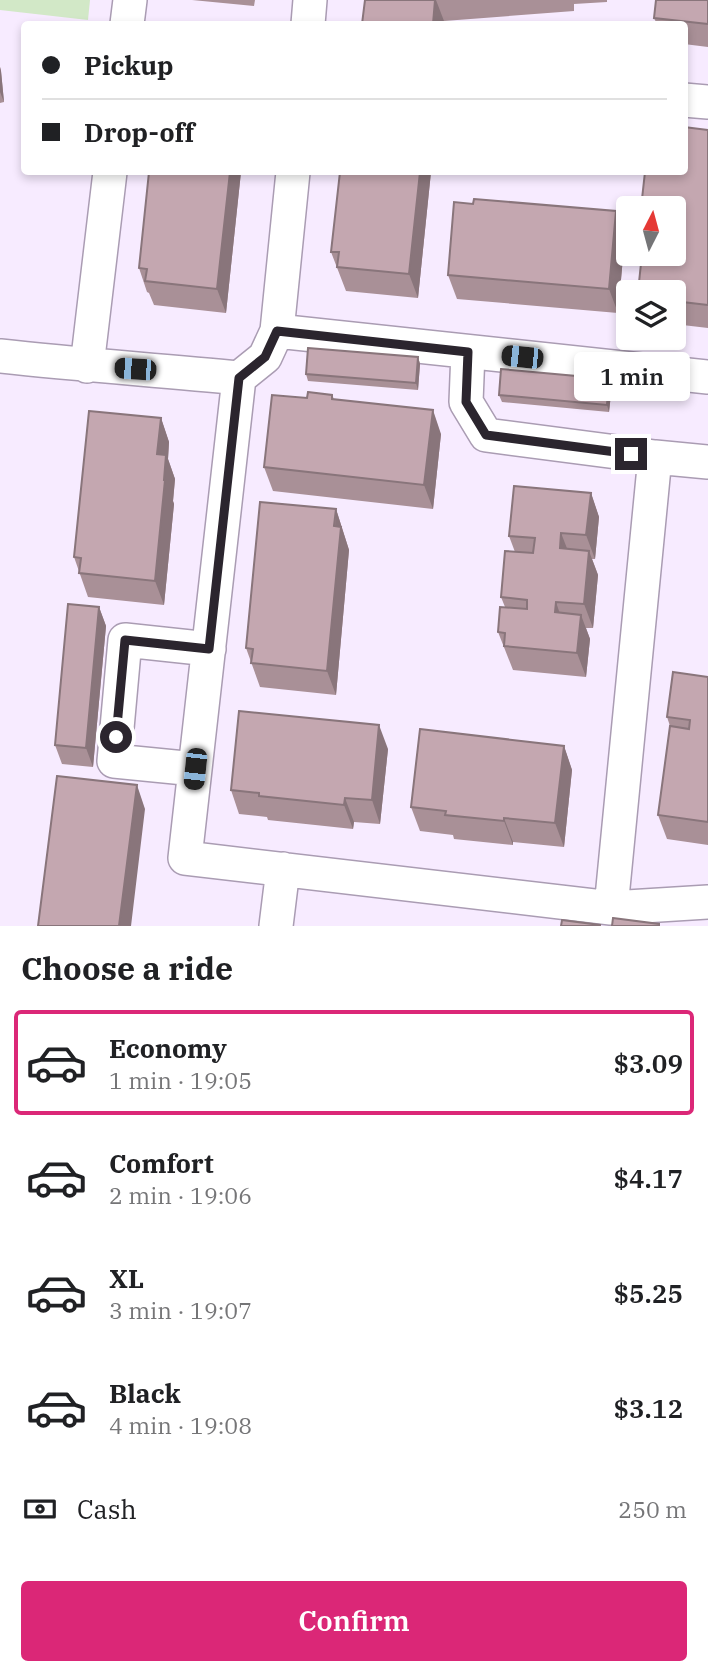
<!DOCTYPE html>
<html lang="en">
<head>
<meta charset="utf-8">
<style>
  :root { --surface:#fff; --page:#f6f6f6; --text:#202124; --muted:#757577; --line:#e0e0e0; --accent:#db2777 }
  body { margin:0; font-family:"IBM Plex Serif",serif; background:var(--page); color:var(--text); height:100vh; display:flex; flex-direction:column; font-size:26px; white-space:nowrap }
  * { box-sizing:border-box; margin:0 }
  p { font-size:23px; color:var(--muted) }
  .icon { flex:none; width:38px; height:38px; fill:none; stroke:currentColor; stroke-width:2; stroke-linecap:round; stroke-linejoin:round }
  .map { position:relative; height:926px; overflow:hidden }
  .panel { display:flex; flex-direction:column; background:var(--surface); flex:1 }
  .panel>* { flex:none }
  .guide { position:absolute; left:21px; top:21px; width:667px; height:154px; border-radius:7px; box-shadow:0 4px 10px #0003; display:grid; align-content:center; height:154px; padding:0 21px; background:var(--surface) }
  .needle { width:46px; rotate:6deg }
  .buttons { position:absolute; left:616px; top:196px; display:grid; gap:14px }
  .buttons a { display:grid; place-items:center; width:70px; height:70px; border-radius:7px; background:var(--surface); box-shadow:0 4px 10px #0003; font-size:35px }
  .end { position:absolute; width:32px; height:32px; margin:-16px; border:9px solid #2b252e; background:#fff; box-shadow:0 0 0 4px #fff }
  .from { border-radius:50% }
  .bubble { position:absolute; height:49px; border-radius:7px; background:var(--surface); box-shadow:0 4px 10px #0003; font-size:23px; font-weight:600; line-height:49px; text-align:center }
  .car { position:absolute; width:21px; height:42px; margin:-21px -10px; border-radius:9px; box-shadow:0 0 5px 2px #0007; background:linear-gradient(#222 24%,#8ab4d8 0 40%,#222 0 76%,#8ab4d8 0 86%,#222 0) }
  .guide b { display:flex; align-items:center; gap:24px; height:66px; font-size:26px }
  .guide b+b { border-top:2px solid var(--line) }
  .guide i { width:18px; height:18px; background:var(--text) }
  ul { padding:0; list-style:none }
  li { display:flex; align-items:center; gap:21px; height:105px; margin:0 14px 10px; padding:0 7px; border:4px solid transparent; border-radius:7px }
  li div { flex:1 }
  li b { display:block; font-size:26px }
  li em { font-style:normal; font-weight:600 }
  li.current { border-color:var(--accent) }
  li>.icon { width:63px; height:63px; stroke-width:1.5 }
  h2 { padding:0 21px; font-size:32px; line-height:84px }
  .pay { display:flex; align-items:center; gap:18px; height:77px; padding:0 21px; font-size:26px }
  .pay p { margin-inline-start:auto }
  .button { display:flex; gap:14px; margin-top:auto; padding:14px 21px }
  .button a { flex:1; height:80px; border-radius:7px; background:var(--accent); color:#fff; font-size:28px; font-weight:600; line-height:80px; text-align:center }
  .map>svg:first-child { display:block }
  .green { fill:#d2e8c7 }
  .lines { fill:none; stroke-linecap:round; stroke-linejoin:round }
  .minor-casing { stroke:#aa9cb3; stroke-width:36 }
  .minor { stroke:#fff; stroke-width:33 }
  .wall { fill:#a99097 }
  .shaded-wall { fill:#89757b }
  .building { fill:#c4a7b0; stroke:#89757b; stroke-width:2 }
  .route { stroke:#2b252e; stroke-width:9 }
</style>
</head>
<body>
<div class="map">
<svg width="708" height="926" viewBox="0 0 708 926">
  <rect width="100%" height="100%" fill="#f7ebff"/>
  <!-- green -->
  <path class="green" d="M0,0H90L88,20L0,10Z"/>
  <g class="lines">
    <defs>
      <path id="minor" d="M127,24L130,0
        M308,24L310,0
        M684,100L708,102
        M293,172L277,331L265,357L239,378L185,858L611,908
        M277,331L708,377
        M468,352L466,402L486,435L655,457
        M0,356C80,365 159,370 239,378
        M87,366L110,172
        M708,462L655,457L611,908L708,902
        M195,769L114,761L125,640L209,649
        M276,926L283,869"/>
    </defs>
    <!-- minor casing -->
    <use href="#minor" class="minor-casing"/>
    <!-- minor -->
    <use href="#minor" class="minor"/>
  </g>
  <!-- wall -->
  <path class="wall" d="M192,0H255L254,6Z
    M365,0H607V2L574,4V11L444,21Z
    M708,0V47L684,44V24H657L654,18Z
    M0,67L1,71L4,102L0,103Z
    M708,130V328L674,324V292L641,266L637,254H674Z
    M241,172L226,313L154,305L149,293L147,292L139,268Z
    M340,172H431L418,298L346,291L331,252Z
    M625,235L618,313L457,299L448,275Z
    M418,357L420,364L418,390L308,381L306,374Z
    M609,379L612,385L609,412L502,402L499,395Z
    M332,395L334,399L441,434L433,509L273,491L264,467L307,398Z
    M161,418L169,442L168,459L175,479L173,501L174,504L164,605L88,597L74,557Z
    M591,493L599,517L595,559H592L598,575L593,628H586L590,639L586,677L513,670L498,632L505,607L501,597L515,552L509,536Z
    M336,509L349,550L336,695L260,687L246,648Z
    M99,607L106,626L93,767L62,764L55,745Z
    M708,677V845L667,839L658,815L670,726L667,717Z
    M564,746L572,770L564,847L513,842V845L454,839L453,835L420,831L411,807Z
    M388,749L380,824L354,822L353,829L268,820L267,817L239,814L231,790Z"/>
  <!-- shaded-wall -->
  <path class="shaded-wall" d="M435,0H436L444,21V24H433Z
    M0,67L1,71L4,102L0,92Z
    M230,172H241L226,313L217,289Z
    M420,172H431L418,298L409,274Z
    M616,211L625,235L618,313L609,289Z
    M418,357L420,364L418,390L416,383Z
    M609,379L612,385L609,412L607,405Z
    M433,410L441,434L433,509L424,485Z
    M161,418L169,442L168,459L175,479L173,501L174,504L164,605L155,581L164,480L157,454Z
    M591,493L599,517L595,559L586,535Z
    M336,509L349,550L336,695L327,671Z
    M561,533L570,556L560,548Z
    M589,551L598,575L593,628L584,604Z
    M556,602L564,626L555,612Z
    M99,607L106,626L93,767L86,748Z
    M581,615L590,639L586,677L577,653Z
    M379,725L388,749L380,824L372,800Z
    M564,746L572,770L564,847L555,823Z
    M137,785L145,809L131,926H119Z
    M345,798L354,822L353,829L344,805Z
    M504,818L513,842V845L504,821Z"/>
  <!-- building -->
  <path class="building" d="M365,0H435L433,24H362Z
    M656,0H708V24L654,18Z
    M684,127L708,130V305L674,301V292H638L642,254H674V208H641L645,172H684Z
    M149,172H230L217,289L145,281L147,269L139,268Z
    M340,172H420L409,274L337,267L339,252H331Z
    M474,199L616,211L609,289L448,275L454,202L473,204Z
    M308,348L418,357L416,383L306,374Z
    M501,369L609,379L607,405L499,395Z
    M308,392L332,395V399L433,410L424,485L264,467L272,395L307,398Z
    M89,411L161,418L157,454L166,455L164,480H165L155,581L79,573L81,558L74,557Z
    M514,486L591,493L586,535L561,533L560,548L589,551L584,604L556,602L555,612L581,615L577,653L504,646L505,633L498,632L500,607L527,609V600L501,597L505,551L533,553L535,538L509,536Z
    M260,502L336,509L334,526L341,527L327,671L251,663L253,649L246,648Z
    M68,604L99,607L86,748L55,745Z
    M673,672L708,677V822L658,815L670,726L689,729L690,720L667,717Z
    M239,711L379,725L372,800L345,798L344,805L259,796V793L231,790Z
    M420,729L564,746L555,823L504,818V821L445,815L446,811L411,807Z
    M57,776L137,785L119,926H38Z
    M613,918L659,924V926H612Z
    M562,920L600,925V926H561Z"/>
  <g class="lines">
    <!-- route -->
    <path class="route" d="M116,737L125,640L209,649L239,378L265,357L277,331L468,352L466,402L486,435L631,454"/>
  </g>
</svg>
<div class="buttons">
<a><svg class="needle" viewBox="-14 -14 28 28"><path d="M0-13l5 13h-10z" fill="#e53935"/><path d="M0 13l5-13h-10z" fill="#757577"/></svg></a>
<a><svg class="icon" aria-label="layers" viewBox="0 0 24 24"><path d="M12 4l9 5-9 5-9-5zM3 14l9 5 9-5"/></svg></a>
</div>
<i class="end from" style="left:116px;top:737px"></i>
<i class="end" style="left:631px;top:454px"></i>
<div class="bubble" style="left:574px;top:352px;width:116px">1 min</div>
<i class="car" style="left:522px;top:357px;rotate:276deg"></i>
<i class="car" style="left:135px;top:369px;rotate:274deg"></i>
<i class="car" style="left:195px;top:769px;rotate:186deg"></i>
<div class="guide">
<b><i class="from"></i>Pickup</b>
<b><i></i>Drop-off</b>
</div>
</div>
<section class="panel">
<h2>Choose a ride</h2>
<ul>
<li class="current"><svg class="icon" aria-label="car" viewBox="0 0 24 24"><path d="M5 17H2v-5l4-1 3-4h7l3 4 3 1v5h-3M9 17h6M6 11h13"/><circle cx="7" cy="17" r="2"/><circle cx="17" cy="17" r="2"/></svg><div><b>Economy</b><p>1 min · 19:05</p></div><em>$3.09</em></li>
<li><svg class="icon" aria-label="car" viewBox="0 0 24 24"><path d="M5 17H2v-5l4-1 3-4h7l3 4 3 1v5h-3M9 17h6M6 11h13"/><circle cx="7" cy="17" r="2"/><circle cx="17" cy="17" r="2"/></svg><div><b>Comfort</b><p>2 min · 19:06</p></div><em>$4.17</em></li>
<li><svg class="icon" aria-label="car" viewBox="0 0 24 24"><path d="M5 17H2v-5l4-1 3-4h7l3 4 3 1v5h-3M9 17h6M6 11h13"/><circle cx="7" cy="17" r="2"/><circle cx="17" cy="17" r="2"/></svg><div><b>XL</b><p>3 min · 19:07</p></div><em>$5.25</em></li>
<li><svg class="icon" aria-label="car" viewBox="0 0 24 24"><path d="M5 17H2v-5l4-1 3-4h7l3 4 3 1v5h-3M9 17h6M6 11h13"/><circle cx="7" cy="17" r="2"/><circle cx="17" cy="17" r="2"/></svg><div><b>Black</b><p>4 min · 19:08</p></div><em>$3.12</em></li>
</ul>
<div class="pay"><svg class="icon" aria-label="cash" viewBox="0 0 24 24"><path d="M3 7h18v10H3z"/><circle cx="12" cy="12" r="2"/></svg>Cash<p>250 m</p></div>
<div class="button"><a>Confirm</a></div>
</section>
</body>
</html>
